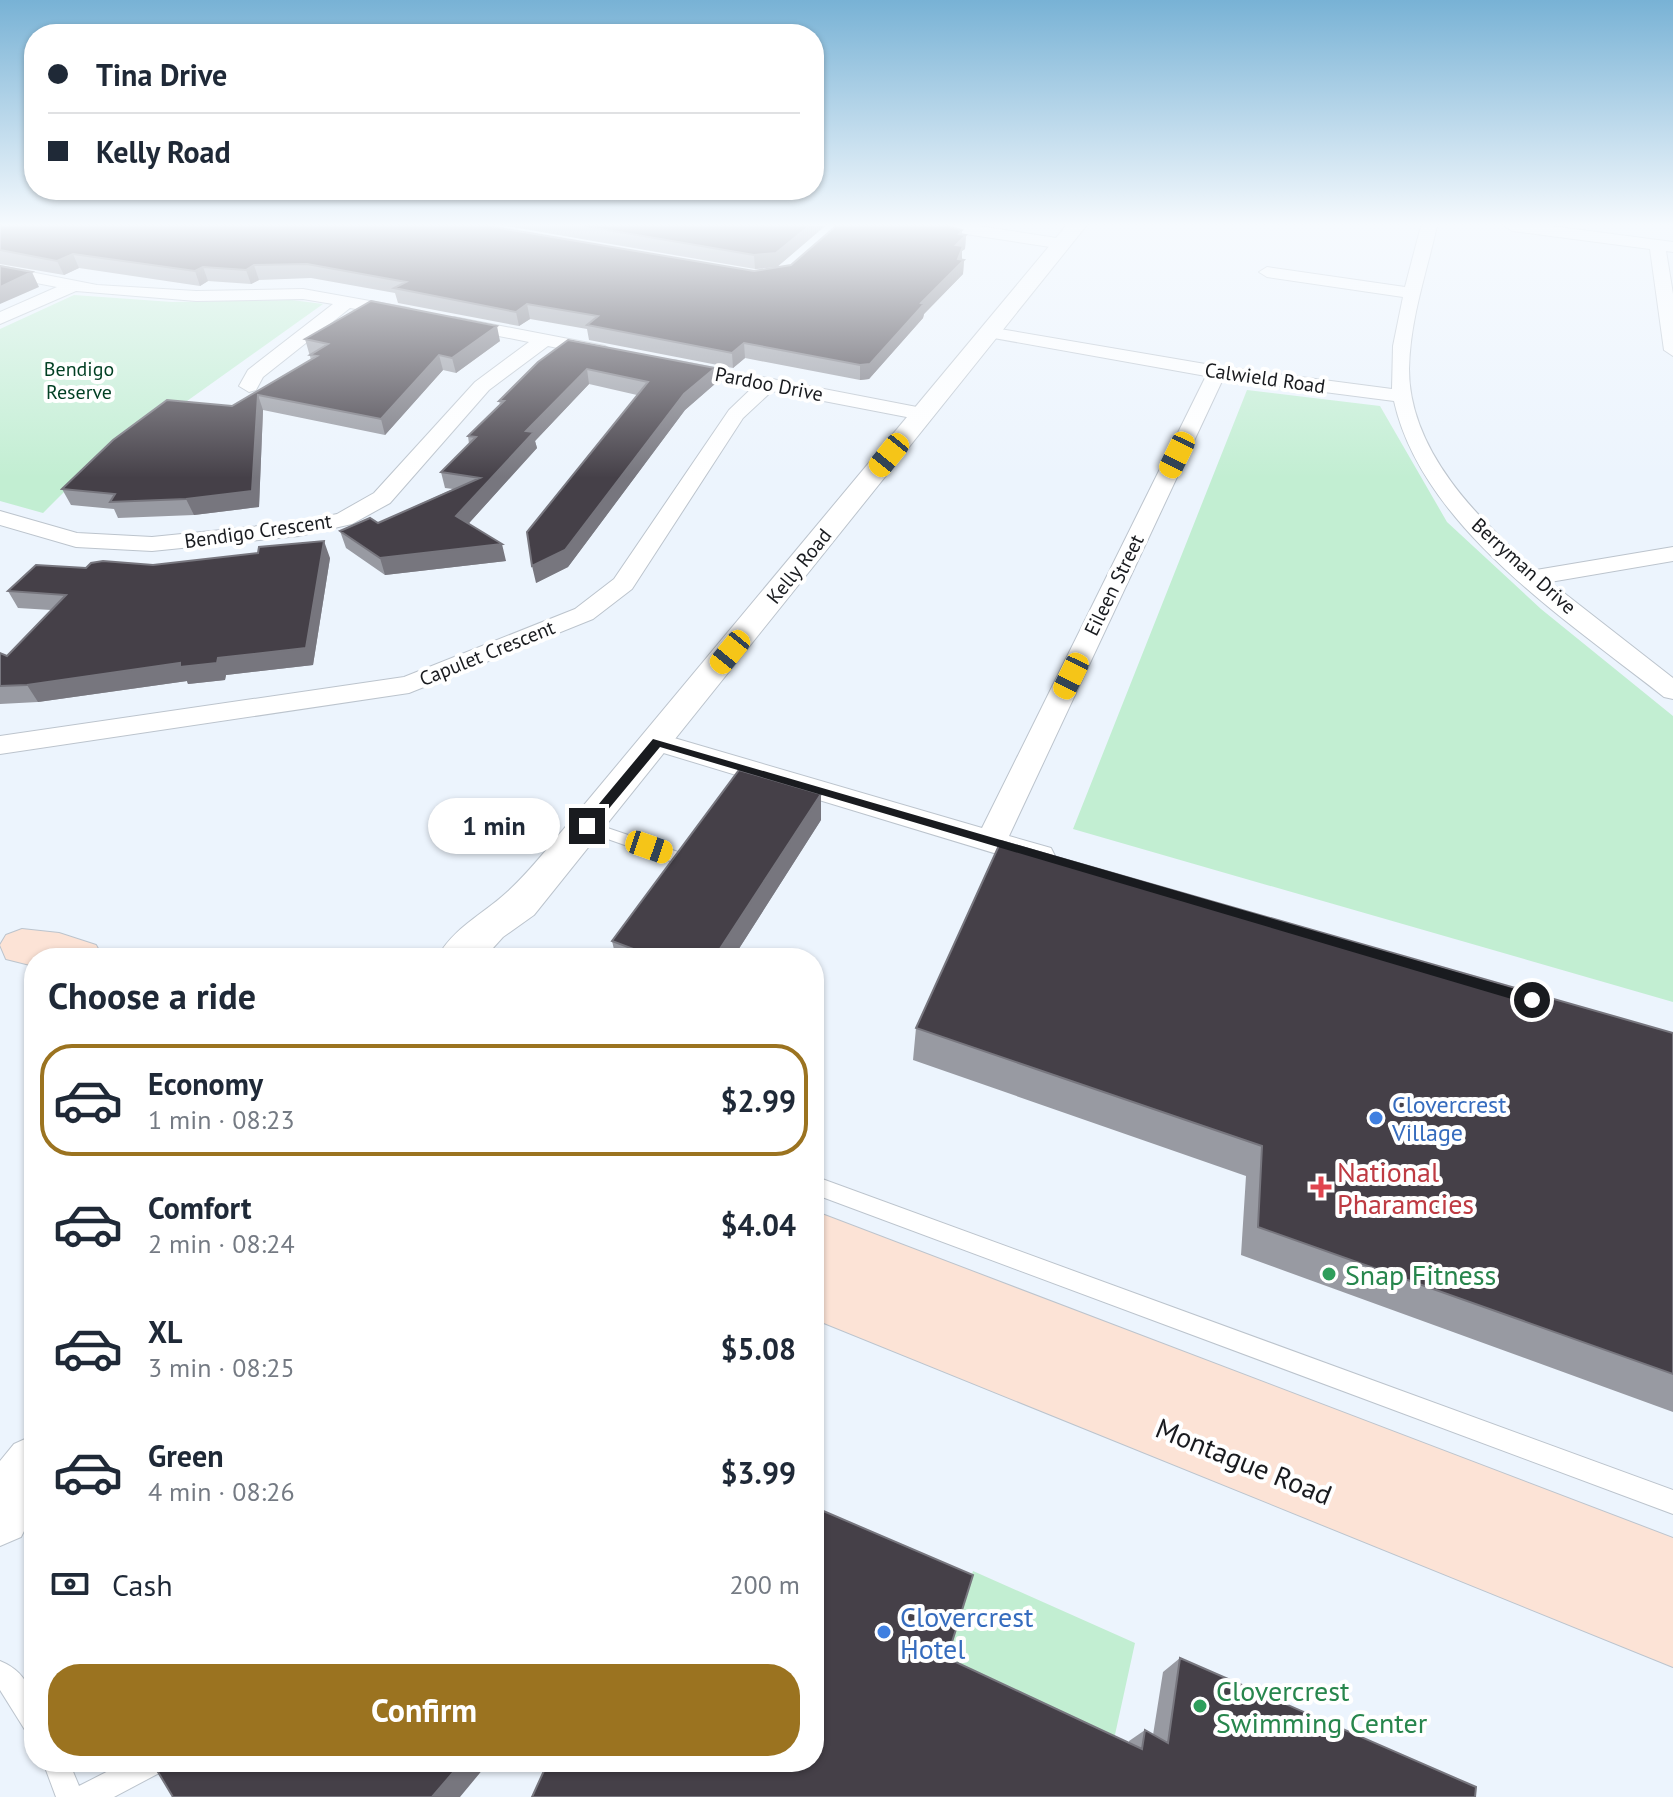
<!DOCTYPE html>
<html lang="en">
<head>
<meta charset="utf-8">
<style>
  :root { --surface:#fff; --page:#f2f2f3; --text:#1f2937; --muted:#747a83; --line:#e0e1e3; --accent:#9b7320 }
  body { margin:0; font-family:"PT Sans",sans-serif; background:var(--page); color:var(--text); height:100vh; display:flex; flex-direction:column; font-size:30px; white-space:nowrap }
  * { box-sizing:border-box; margin:0 }
  p { font-size:26px; color:var(--muted) }
  .icon { flex:none; width:44px; height:44px; fill:none; stroke:currentColor; stroke-width:2; stroke-linecap:round; stroke-linejoin:round }
  .map { position:relative; flex:1; overflow:hidden }
  .details { position:absolute; left:24px; top:948px; width:800px; height:824px; display:flex; flex-direction:column; background:var(--surface); border-radius:32px; box-shadow:0 2px 6px #0004 }
  .details>* { flex:none }
  .top-card { position:absolute; left:24px; top:24px; width:800px; height:176px; border-radius:32px; box-shadow:0 2px 6px #0004; display:grid; align-content:center; height:176px; padding:0 24px; background:var(--surface) }
  .end { position:absolute; width:36px; height:36px; margin:-18px; border:10px solid #191b1f; background:#fff; box-shadow:0 0 0 4px #fff }
  .from { border-radius:50% }
  .bubble { position:absolute; height:56px; border-radius:28px; background:var(--surface); box-shadow:0 2px 6px #0004; font-size:26px; font-weight:700; line-height:56px; text-align:center }
  .car { position:absolute; width:24px; height:48px; margin:-24px -12px; border-radius:10px; box-shadow:0 0 6px 2px #0007; background:linear-gradient(#f5c518 24%,#345 0 40%,#f5c518 0 76%,#345 0 86%,#f5c518 0) }
  .top-card b { display:flex; align-items:center; gap:28px; height:76px; font-size:30px }
  .top-card b+b { border-top:2px solid var(--line) }
  .top-card i { width:20px; height:20px; background:var(--text) }
  ul { padding:0; list-style:none }
  li { display:flex; align-items:center; gap:24px; height:112px; margin:0 16px 12px; padding:0 8px; border:4px solid transparent; border-radius:32px }
  li div { flex:1 }
  li b { display:block; font-size:30px }
  li em { font-style:normal; font-weight:700 }
  li.on { border-color:var(--accent) }
  li>.icon { width:72px; height:72px; stroke-width:1.5 }
  h2 { padding:0 24px; font-size:36px; line-height:96px }
  .pay { display:flex; align-items:center; gap:20px; height:88px; padding:0 24px; font-size:30px }
  .pay p { margin-inline-start:auto }
  .button { display:flex; gap:16px; margin-top:auto; padding:16px 24px }
  .button a { flex:1; height:92px; border-radius:32px; background:var(--accent); color:#fff; font-size:32px; font-weight:700; line-height:92px; text-align:center }
  .map>svg:first-child { display:block }
  .green { fill:#c2eed2 }
  .lines { fill:none; stroke-linecap:round; stroke-linejoin:round }
  .service-casing { stroke:#bcc4cd; stroke-width:2 }
  .minor-casing { stroke:#bcc4cd; stroke-width:2 }
  .tertiary-casing { stroke:#bcc4cd; stroke-width:2 }
  .secondary-casing { stroke:#bcc4cd; stroke-width:2 }
  .service { fill:#fff; fill-rule:evenodd }
  .minor { fill:#fff; fill-rule:evenodd }
  .tertiary { fill:#fff; fill-rule:evenodd }
  .secondary { fill:#fce3d6; fill-rule:evenodd }
  .wall { fill:#989aa2 }
  .shaded-wall { fill:#77767e }
  .building { fill:#454048; stroke:#77767e; stroke-width:2 }
  .route { fill:#191b1f }
  .shop-dot { fill:#3f7fe0; stroke:#fff; stroke-width:3 }
  .health-dot { fill:#e0444e; stroke:#fff; stroke-width:3 }
  .leisure-dot { fill:#2e9e5b; stroke:#fff; stroke-width:3 }
  .labels { text-anchor:middle; dominant-baseline:central; stroke-width:8; stroke-linejoin:round; paint-order:stroke }
  .far-park-label { font-size:20px; fill:#013f23; stroke:#fff }
  .far-street-label { font-size:20px; fill:#191b1f; stroke:#fff }
  .shop-label { font-size:24px; fill:#366cbe; stroke:#fff; text-anchor:start }
  .near-health-label { font-size:28px; fill:#be3a42; stroke:#fff; text-anchor:start }
  .near-leisure-label { font-size:28px; fill:#27864d; stroke:#fff; text-anchor:start }
  .near-street-label { font-size:28px; fill:#191b1f; stroke:#fff }
  .near-shop-label { font-size:28px; fill:#366cbe; stroke:#fff; text-anchor:start }
</style>
</head>
<body>
<div class="map">
<svg width="1673" height="1797" viewBox="0 0 1673 1797">
  <rect width="100%" height="100%" fill="#ecf4fd"/>
  <!-- green -->
  <path class="green" d="M74,295L172,302L292,300L323,304L75,481L43,513L0,501V329Z
    M1247,390L1380,406L1447,522L1541,609L1673,716V1002L1073,829Z
    M973,1571L1135,1643L1111,1753L941,1672Z"/>
  <g class="lines">
    <defs>
      <path id="service" d="M587,821L681,853L684,857L676,863L582,830L579,826L582,822Z
        M814,1176L1673,1490V1514L814,1194Z
        M0,1661C34,1675 34,1702 34,1734L25,1730L0,1690Z
        M43,1762H69L79,1786L126,1762H167L163,1771L114,1797H56Z"/>
      <path id="minor" d="M939,226H979L1063,239L1071,244L1063,249L946,231Z
        M1421,226H1437C1426,275 1410,319 1409,369C1409,451 1478,519 1536,570L1673,547V561L1550,582L1673,678V699L1664,697C1568,621 1422,527 1394,401L1223,379L1009,836L1051,848L1055,856L1051,864L1040,867L647,748L643,742L647,736L657,733L982,828L1206,376L988,337L979,332L982,328L988,327L1217,366L1392,389L1393,346L1403,297L1267,277L1259,272L1267,267L1405,287Z
        M1505,226H1551L1673,242V252L1666,251L1673,294V356L1664,350L1650,249L1512,231Z
        M0,266L97,285L196,291L303,289L409,308L418,313L409,318L350,308L263,377L256,390L249,392L239,386L248,370L333,304L303,299L196,301L76,291L0,324V312L57,287L0,276Z
        M454,317L605,346L614,352L605,358L548,346L489,390L390,503L352,524L299,536L152,551L76,547L0,525V511L77,533L152,537L299,522L337,514L374,493L475,382L529,342L448,326L445,322Z
        M674,360L922,408L932,414L922,420L772,391L743,418L632,589L593,619L409,693L0,754V736L404,677L575,609L614,579L729,410L753,387L667,370L665,366L667,362Z"/>
      <path id="tertiary" d="M1066,226H1086L534,915L503,937L484,958H437C453,928 482,915 506,893C531,871 552,842 574,817Z
        M34,1435V1511L21,1537L0,1546V1461L14,1444Z"/>
      <path id="secondary" d="M22,929L59,933L96,945L103,958H34V966L6,959L0,945L6,935Z
        M814,1211L1673,1538V1667L814,1319Z"/>
    </defs>
    <!-- service casing -->
    <use href="#service" class="service-casing"/>
    <!-- minor casing -->
    <use href="#minor" class="minor-casing"/>
    <!-- tertiary casing -->
    <use href="#tertiary" class="tertiary-casing"/>
    <!-- secondary casing -->
    <use href="#secondary" class="secondary-casing"/>
    <!-- service -->
    <use href="#service" class="service"/>
    <!-- minor -->
    <use href="#minor" class="minor"/>
    <!-- tertiary -->
    <use href="#tertiary" class="tertiary"/>
    <!-- secondary -->
    <use href="#secondary" class="secondary"/>
  </g>
  <!-- wall -->
  <path class="wall" d="M0,226L754,271L791,265L962,230V234L966,235L965,249L962,251V259L964,260L963,274L924,314L923,318L869,379L860,380L745,358L733,368L589,340L587,329L530,319L519,326L398,303L395,293L311,278L259,280L251,284L208,281L200,286L79,268L64,275L0,264Z
    M506,226H825L777,267L755,269Z
    M305,339L500,341L456,373L443,370L385,435L263,410L259,507L194,515L118,518L114,509L71,505L62,489L232,406L311,360Z
    M538,362L715,368L716,383L685,410L568,567L536,583L637,395L589,384L535,441L537,448L469,523L506,561L385,575L346,548L340,531L378,523L453,489L445,488L441,472L469,444L468,436L500,405L499,401Z
    M330,558L313,665L226,675L225,680L188,684L187,681L38,702L0,704V653L7,656L51,610L18,608L8,591L86,568Z
    M821,820L733,958H616L612,941Z
    M916,1028L1673,1033V1412L1241,1255L1246,1176L913,1060Z
    M947,1658L1129,1743V1741L1145,1730L1153,1735L1163,1672L1180,1658L1476,1787L548,1762Z"/>
  <!-- shaded-wall -->
  <path class="shaded-wall" d="M809,226H825L777,267L755,269L754,255Z
    M962,230L961,240L966,235L965,249L962,251V260H964L963,274L924,314L923,318L869,379L860,380V365L921,303L958,259H955L959,234Z
    M73,254L79,268L64,275L57,261Z
    M254,265L259,280L251,284L246,270Z
    M203,267L208,281L200,286L195,271Z
    M32,272L39,287L0,304V287Z
    M527,304L530,319L519,326L516,312Z
    M497,326L500,341L456,373L452,358Z
    M744,343L745,358L733,368L732,353Z
    M439,355L443,370L385,435L381,419Z
    M715,368L716,383L685,410L568,567L536,583L532,566L684,394Z
    M587,369L589,384L535,441L537,448L461,532L456,516L526,431Z
    M258,395L263,410L259,507L194,515L186,499Z
    M324,541L330,558L313,665L226,675L225,680L188,684L187,681L38,702L27,685Z
    M502,544L506,561L385,575L380,558Z
    M821,794V820L733,958H714Z
    M462,1762H489L460,1797H432Z"/>
  <!-- building -->
  <path class="building" d="M0,226H488L754,271L791,265L836,226H947L962,230L959,234L966,235L956,245L963,246L958,259L964,260L921,303L924,304L870,364L860,365L744,343L732,353L587,325L598,316L527,304L516,312L394,288L406,282L307,264L254,265L246,270L203,267L195,271L73,254L57,261L0,250Z
    M584,226H809L776,253L754,255Z
    M0,266L32,272L0,287Z
    M371,301L497,326L452,358L439,355L381,419L258,395L252,491L186,499L110,502L115,494L62,489L113,440L167,400L232,406L317,356L310,355L328,344L305,339Z
    M568,340L715,368L684,394L565,550L532,566L527,532L648,382L587,369L526,431L534,432L456,516L502,544L380,558L340,531L370,518L378,523L480,478L441,472L476,437L468,436L504,401H499L538,362Z
    M324,541L306,648L218,658L217,663L180,667V663L27,685L0,686V653L7,656L66,595L8,591L36,565L86,568L91,563L103,561L153,565L258,553L259,547Z
    M739,770L821,794L714,958H703L697,956L695,958H657L612,941Z
    M1001,841L1673,1033V1374L1258,1227L1262,1146L916,1028Z
    M814,1507L973,1575L947,1658L1142,1749L1145,1730L1168,1743L1180,1658L1476,1787L1475,1797H532L548,1762H814Z
    M152,1762H462L432,1797H173Z"/>
  <!-- sky -->
  <linearGradient id="sky" x2="0" y2="1"><stop stop-color="#78b2d5"/><stop offset="0.47" stop-color="#f6fafe"/><stop offset="1" stop-color="#f6fafe" stop-opacity="0"/></linearGradient>
  <rect width="1673" height="478" fill="url(#sky)"/>
  <!-- route -->
  <path class="route" d="M653,739L1532,994L1539,1000L1532,1005L660,747L592,829H583V823Z"/>
  <!-- markers -->
  <g class="shop-dot">
    <circle cx="1376" cy="1118" r="8"/>
    <circle cx="884" cy="1632" r="8"/>
  </g>
  <path class="health-dot" d="M1317 1175h8v8h8v8h-8v8h-8v-8h-8v-8h8z"/>
  <g class="leisure-dot">
    <circle cx="1329" cy="1274" r="8"/>
    <circle cx="1200" cy="1706" r="8"/>
  </g>
  <g class="labels">
    <!-- far-park labels -->
    <g class="far-park-label">
      <text x="79" y="369">Bendigo<tspan x="79" dy="23">Reserve</tspan></text>
    </g>
    <!-- far-street labels -->
    <g class="far-street-label">
      <text transform="translate(1265 378) rotate(8)">Calwield Road</text>
      <text transform="translate(769 384) rotate(11)">Pardoo Drive</text>
      <text transform="translate(258 531) rotate(-8)">Bendigo Crescent</text>
      <text transform="translate(799 566) rotate(-51)">Kelly Road</text>
      <text transform="translate(1524 566) rotate(42)">Berryman Drive</text>
      <text transform="translate(1114 585) rotate(-64)">Eileen Street</text>
      <text transform="translate(487 653) rotate(-22)">Capulet Crescent</text>
    </g>
    <!-- shop labels -->
    <g class="shop-label">
      <text x="1392" y="1104">Clovercrest<tspan x="1392" dy="28">Village</tspan></text>
    </g>
    <!-- near-health labels -->
    <g class="near-health-label">
      <text x="1337" y="1171">National<tspan x="1337" dy="32">Pharamcies</tspan></text>
    </g>
    <!-- near-leisure labels -->
    <g class="near-leisure-label">
      <text x="1345" y="1274">Snap Fitness</text>
      <text x="1216" y="1690">Clovercrest<tspan x="1216" dy="32">Swimming Center</tspan></text>
    </g>
    <!-- near-street labels -->
    <g class="near-street-label">
      <text transform="translate(1244 1461) rotate(22)">Montague Road</text>
    </g>
    <!-- near-shop labels -->
    <g class="near-shop-label">
      <text x="900" y="1616">Clovercrest<tspan x="900" dy="32">Hotel</tspan></text>
    </g>
  </g>
</svg>
<i class="end from" style="left:1532px;top:1000px"></i>
<i class="end" style="left:587px;top:826px"></i>
<div class="bubble" style="left:428px;top:798px;width:132px">1 min</div>
<i class="car" style="left:889px;top:455px;rotate:219deg"></i>
<i class="car" style="left:1177px;top:455px;rotate:206deg"></i>
<i class="car" style="left:730px;top:652px;rotate:219deg"></i>
<i class="car" style="left:1071px;top:676px;rotate:206deg"></i>
<i class="car" style="left:649px;top:847px;rotate:109deg"></i>
<div class="top-card">
<b><i class="from"></i>Tina Drive</b>
<b><i></i>Kelly Road</b>
</div>
<section class="details">
<h2>Choose a ride</h2>
<ul>
<li class="on"><svg class="icon" aria-label="car" viewBox="0 0 24 24"><path d="M5 17H2v-5l4-1 3-4h7l3 4 3 1v5h-3M9 17h6M6 11h13"/><circle cx="7" cy="17" r="2"/><circle cx="17" cy="17" r="2"/></svg><div><b>Economy</b><p>1 min · 08:23</p></div><em>$2.99</em></li>
<li><svg class="icon" aria-label="car" viewBox="0 0 24 24"><path d="M5 17H2v-5l4-1 3-4h7l3 4 3 1v5h-3M9 17h6M6 11h13"/><circle cx="7" cy="17" r="2"/><circle cx="17" cy="17" r="2"/></svg><div><b>Comfort</b><p>2 min · 08:24</p></div><em>$4.04</em></li>
<li><svg class="icon" aria-label="car" viewBox="0 0 24 24"><path d="M5 17H2v-5l4-1 3-4h7l3 4 3 1v5h-3M9 17h6M6 11h13"/><circle cx="7" cy="17" r="2"/><circle cx="17" cy="17" r="2"/></svg><div><b>XL</b><p>3 min · 08:25</p></div><em>$5.08</em></li>
<li><svg class="icon" aria-label="car" viewBox="0 0 24 24"><path d="M5 17H2v-5l4-1 3-4h7l3 4 3 1v5h-3M9 17h6M6 11h13"/><circle cx="7" cy="17" r="2"/><circle cx="17" cy="17" r="2"/></svg><div><b>Green</b><p>4 min · 08:26</p></div><em>$3.99</em></li>
</ul>
<div class="pay"><svg class="icon" aria-label="cash" viewBox="0 0 24 24"><path d="M3 7h18v10H3z"/><circle cx="12" cy="12" r="2"/></svg>Cash<p>200 m</p></div>
<div class="button"><a>Confirm</a></div>
</section>
</div>
</body>
</html>
